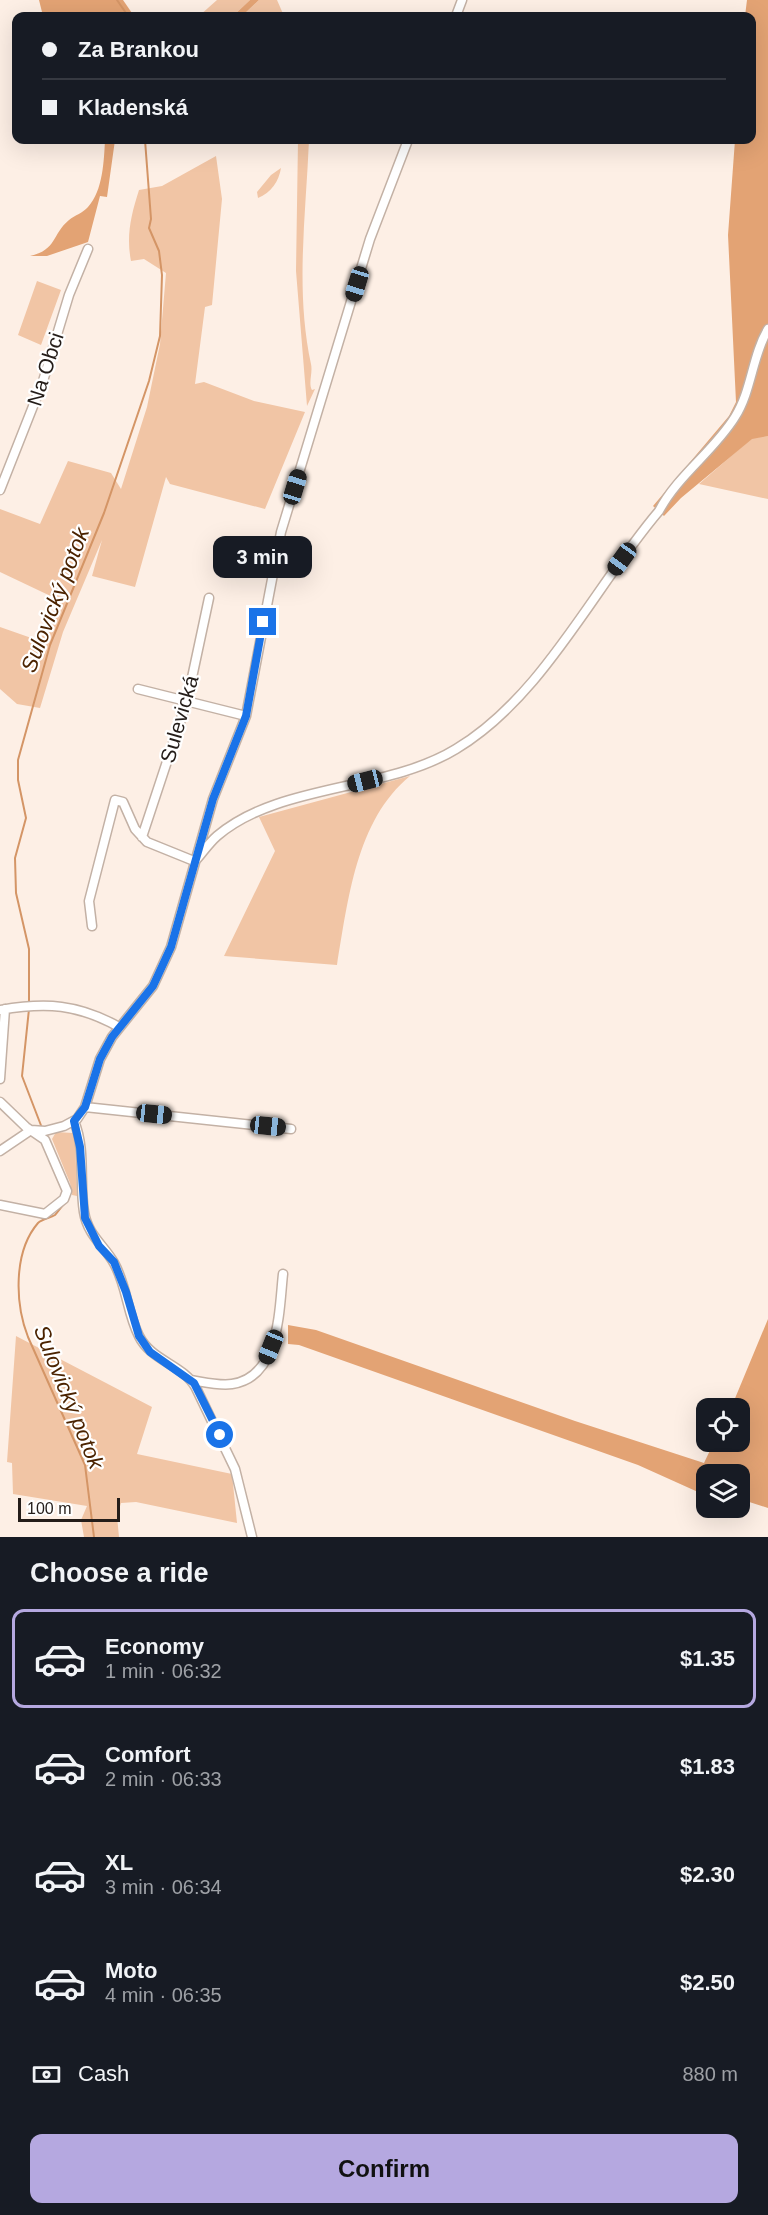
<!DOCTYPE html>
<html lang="en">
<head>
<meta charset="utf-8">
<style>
  :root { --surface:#171b24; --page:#242831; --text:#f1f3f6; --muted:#9ea1a6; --line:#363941; --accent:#b5a8e0 }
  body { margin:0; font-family:Arial,sans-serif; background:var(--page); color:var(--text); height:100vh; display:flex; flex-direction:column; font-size:22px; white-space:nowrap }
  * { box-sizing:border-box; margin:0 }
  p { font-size:20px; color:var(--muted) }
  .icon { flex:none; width:33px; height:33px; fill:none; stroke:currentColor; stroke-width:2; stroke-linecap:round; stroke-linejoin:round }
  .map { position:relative; height:1537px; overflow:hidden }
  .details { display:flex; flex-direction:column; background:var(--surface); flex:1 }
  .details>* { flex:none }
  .banner { position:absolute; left:12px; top:12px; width:744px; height:132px; border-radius:12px; box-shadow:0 6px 24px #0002; display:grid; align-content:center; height:132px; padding:0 30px; background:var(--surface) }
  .fabs { position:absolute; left:696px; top:1398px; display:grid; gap:12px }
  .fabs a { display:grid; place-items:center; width:54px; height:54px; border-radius:12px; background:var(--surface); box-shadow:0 6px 24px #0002; font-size:30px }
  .scale { position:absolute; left:18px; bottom:15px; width:102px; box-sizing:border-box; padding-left:6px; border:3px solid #241d19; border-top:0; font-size:16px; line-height:21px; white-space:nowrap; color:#241d19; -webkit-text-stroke:4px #fff; paint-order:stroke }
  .end { position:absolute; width:27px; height:27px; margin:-14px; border:8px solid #1a73e8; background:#fff; box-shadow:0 0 0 3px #fff }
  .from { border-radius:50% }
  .bubble { position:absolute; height:42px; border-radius:12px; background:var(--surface); box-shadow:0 6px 24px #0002; font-size:20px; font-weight:800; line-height:42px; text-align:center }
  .car { position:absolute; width:18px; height:36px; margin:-18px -9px; border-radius:8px; box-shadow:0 0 4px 2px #0007; background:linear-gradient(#222 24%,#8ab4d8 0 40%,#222 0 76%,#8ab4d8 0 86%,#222 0) }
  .banner b { display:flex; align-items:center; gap:21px; height:57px; font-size:22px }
  .banner b+b { border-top:2px solid var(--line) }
  .banner i { width:15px; height:15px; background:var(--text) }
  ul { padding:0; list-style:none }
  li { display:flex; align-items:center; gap:18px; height:99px; margin:0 12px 9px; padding:0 18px; border:3px solid transparent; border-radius:12px }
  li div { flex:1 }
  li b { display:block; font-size:22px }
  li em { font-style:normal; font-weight:800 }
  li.active { border-color:var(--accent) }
  li>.icon { width:54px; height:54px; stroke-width:1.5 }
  h2 { padding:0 30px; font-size:27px; line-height:72px }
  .pay { display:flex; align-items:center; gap:15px; height:66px; padding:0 30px; font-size:22px }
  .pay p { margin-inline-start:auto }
  .action { display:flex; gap:12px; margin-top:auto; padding:12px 30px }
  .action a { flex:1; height:69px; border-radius:12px; background:var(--accent); color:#111; font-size:24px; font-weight:800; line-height:69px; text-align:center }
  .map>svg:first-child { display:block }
  .green { fill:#f1c5a5 }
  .forest { fill:#e3a374 }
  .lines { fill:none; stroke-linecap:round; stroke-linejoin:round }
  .stream { stroke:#d49566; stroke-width:2 }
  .minor-casing { stroke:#c3b1a5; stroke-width:11 }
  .minor { stroke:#fff; stroke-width:8 }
  .route { stroke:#1a73e8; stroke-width:8 }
  .labels { text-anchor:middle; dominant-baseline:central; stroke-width:4.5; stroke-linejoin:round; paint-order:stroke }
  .street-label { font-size:21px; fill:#241d19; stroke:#fff }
  .water-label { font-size:22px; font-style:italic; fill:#4b2300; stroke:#fff }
</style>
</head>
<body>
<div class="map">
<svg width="768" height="1537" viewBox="0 0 768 1537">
  <rect width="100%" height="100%" fill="#fdefe5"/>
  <!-- green -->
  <path class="green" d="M217,0H250L233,16H199Z
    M259,0H277L284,16H242Z
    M298,140H309C306,214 295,290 311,364C313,373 308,383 312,390L315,389L307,406L296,271Z
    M216,156L222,199L212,305L205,307L195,384L204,382L254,401L305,412L265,509L170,484L166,477L135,587L92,576L102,540L63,632L40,708L17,704L0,689V627L40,641L59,600L0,572V509L40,524L68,461L111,473L121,489L147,407L160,344L166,273L144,259L131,261C126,236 131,215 139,190L162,186Z
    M281,168C279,181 271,193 258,198L257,192L271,175Z
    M37,281L61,290L41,345L18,335Z
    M768,436V499L699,484L752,438Z
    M410,776C356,820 348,901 337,965L224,956L275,851L259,817Z
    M56,1132L73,1133L75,1138L77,1196L72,1195L70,1183L52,1139Z
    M16,1336L152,1407L137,1454L232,1474L237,1523L136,1502L121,1503L117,1516L119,1537H84L81,1520L87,1506L13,1494L12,1463L7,1462Z"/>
  <!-- forest -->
  <path class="forest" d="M39,0H123L134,16H43Z
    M250,0H259L242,16H233Z
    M747,0H768V436L752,439L681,498L664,516L653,506L729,416L736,402L728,235L735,140H752V16H745Z
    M105,140H115L107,197L100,196L88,242L47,256H30C57,250 52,234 69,220C75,215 83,213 88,207C103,191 104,160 105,140Z
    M768,1319V1508L740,1499V1474H706V1494L698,1492L638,1465L299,1345L288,1344V1325L316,1330L575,1421L704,1463L714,1442H740V1408H731Z"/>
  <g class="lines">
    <!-- stream -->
    <path class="stream" d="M117,0L128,16
      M29,1003V949L16,893L15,858L26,818L18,780V760L50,645L104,513L149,381L160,336L162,275L159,251L149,228L151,219L145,140
      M29,1009L22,1076L42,1128
      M64,1204C61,1207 58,1212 55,1215C50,1218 42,1219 38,1223C13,1252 15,1304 28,1337L85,1465L94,1537"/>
    <defs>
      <path id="minor" d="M456,16L462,0
        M0,490L43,381L69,295L88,249
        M138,689L246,716
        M142,837L187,701L209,598
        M196,860C203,852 209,843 217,836C279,783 386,792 456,749C543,697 594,587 659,511C678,475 714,451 735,417C752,390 752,356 768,329
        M92,926L89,901L115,800L123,802L135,829L147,842L194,861
        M0,1010C46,1002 78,1004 119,1027
        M0,1079L5,1009
        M0,1102L26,1127L45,1140L67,1191L64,1199L45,1214L0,1205
        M85,1107L291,1129
        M74,1121C86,1150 79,1182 84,1212C88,1236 104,1245 114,1263C127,1286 127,1313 139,1336C151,1361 184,1365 196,1388L235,1469L252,1537
        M0,1151L31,1130L45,1131L64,1126L77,1119L85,1107L100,1059L112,1037L153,986L171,947L213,799L246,716L281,532L370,239L408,140
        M191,1380C204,1382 219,1386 232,1384C280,1377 279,1310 283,1274"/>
    </defs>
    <!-- minor casing -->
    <use href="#minor" class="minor-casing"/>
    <!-- minor -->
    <use href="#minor" class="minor"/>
  </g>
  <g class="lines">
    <!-- route -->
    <path class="route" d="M220,1435L194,1383L150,1352L139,1336L126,1292L114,1262L99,1246L85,1218L80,1147L74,1121L85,1107L100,1059L112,1037L153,986L171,947L213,799L246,716L263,622"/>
  </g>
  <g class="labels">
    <!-- street labels -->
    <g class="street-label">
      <text transform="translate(45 369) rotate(-72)">Na Obci</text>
      <text transform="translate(179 719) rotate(-74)">Sulevická</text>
    </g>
    <!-- water labels -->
    <g class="water-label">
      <text transform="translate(55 600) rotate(-69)">Sulovický potok</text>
      <text transform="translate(69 1397) rotate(68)">Sulovický potok</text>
    </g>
  </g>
</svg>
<div class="fabs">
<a><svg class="icon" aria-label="locate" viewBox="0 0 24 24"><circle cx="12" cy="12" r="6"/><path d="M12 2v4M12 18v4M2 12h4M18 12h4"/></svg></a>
<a><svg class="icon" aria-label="layers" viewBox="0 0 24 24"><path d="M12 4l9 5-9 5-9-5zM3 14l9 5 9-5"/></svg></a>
</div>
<div class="scale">100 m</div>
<i class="end from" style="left:220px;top:1435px"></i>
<i class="end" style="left:263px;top:622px"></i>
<div class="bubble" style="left:213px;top:536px;width:99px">3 min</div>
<i class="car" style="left:357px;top:284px;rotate:197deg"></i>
<i class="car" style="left:295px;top:487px;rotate:17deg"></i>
<i class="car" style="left:622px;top:559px;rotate:216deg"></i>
<i class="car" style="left:365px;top:781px;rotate:256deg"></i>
<i class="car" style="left:154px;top:1114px;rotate:96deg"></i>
<i class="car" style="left:268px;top:1126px;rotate:96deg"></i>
<i class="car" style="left:271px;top:1347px;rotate:202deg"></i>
<div class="banner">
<b><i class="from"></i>Za Brankou</b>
<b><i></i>Kladenská</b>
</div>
</div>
<section class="details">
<h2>Choose a ride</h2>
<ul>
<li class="active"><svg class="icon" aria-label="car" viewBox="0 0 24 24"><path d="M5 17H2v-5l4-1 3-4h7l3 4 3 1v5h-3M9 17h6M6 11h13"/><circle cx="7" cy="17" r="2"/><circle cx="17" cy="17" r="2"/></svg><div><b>Economy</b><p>1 min · 06:32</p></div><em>$1.35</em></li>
<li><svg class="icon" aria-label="car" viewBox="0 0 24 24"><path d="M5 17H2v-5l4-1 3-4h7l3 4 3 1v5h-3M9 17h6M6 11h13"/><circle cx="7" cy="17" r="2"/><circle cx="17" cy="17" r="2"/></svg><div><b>Comfort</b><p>2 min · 06:33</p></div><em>$1.83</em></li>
<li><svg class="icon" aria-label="car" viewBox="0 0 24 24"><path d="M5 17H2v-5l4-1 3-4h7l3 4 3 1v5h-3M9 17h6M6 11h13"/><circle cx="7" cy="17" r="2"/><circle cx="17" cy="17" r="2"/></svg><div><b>XL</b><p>3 min · 06:34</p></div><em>$2.30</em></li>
<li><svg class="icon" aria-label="car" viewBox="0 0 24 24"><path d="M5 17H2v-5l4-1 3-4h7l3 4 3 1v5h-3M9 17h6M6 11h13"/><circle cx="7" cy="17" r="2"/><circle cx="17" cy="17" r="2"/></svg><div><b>Moto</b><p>4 min · 06:35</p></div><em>$2.50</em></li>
</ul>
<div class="pay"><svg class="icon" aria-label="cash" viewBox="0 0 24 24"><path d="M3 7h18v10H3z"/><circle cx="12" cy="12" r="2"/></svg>Cash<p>880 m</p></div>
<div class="action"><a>Confirm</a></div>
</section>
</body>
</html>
